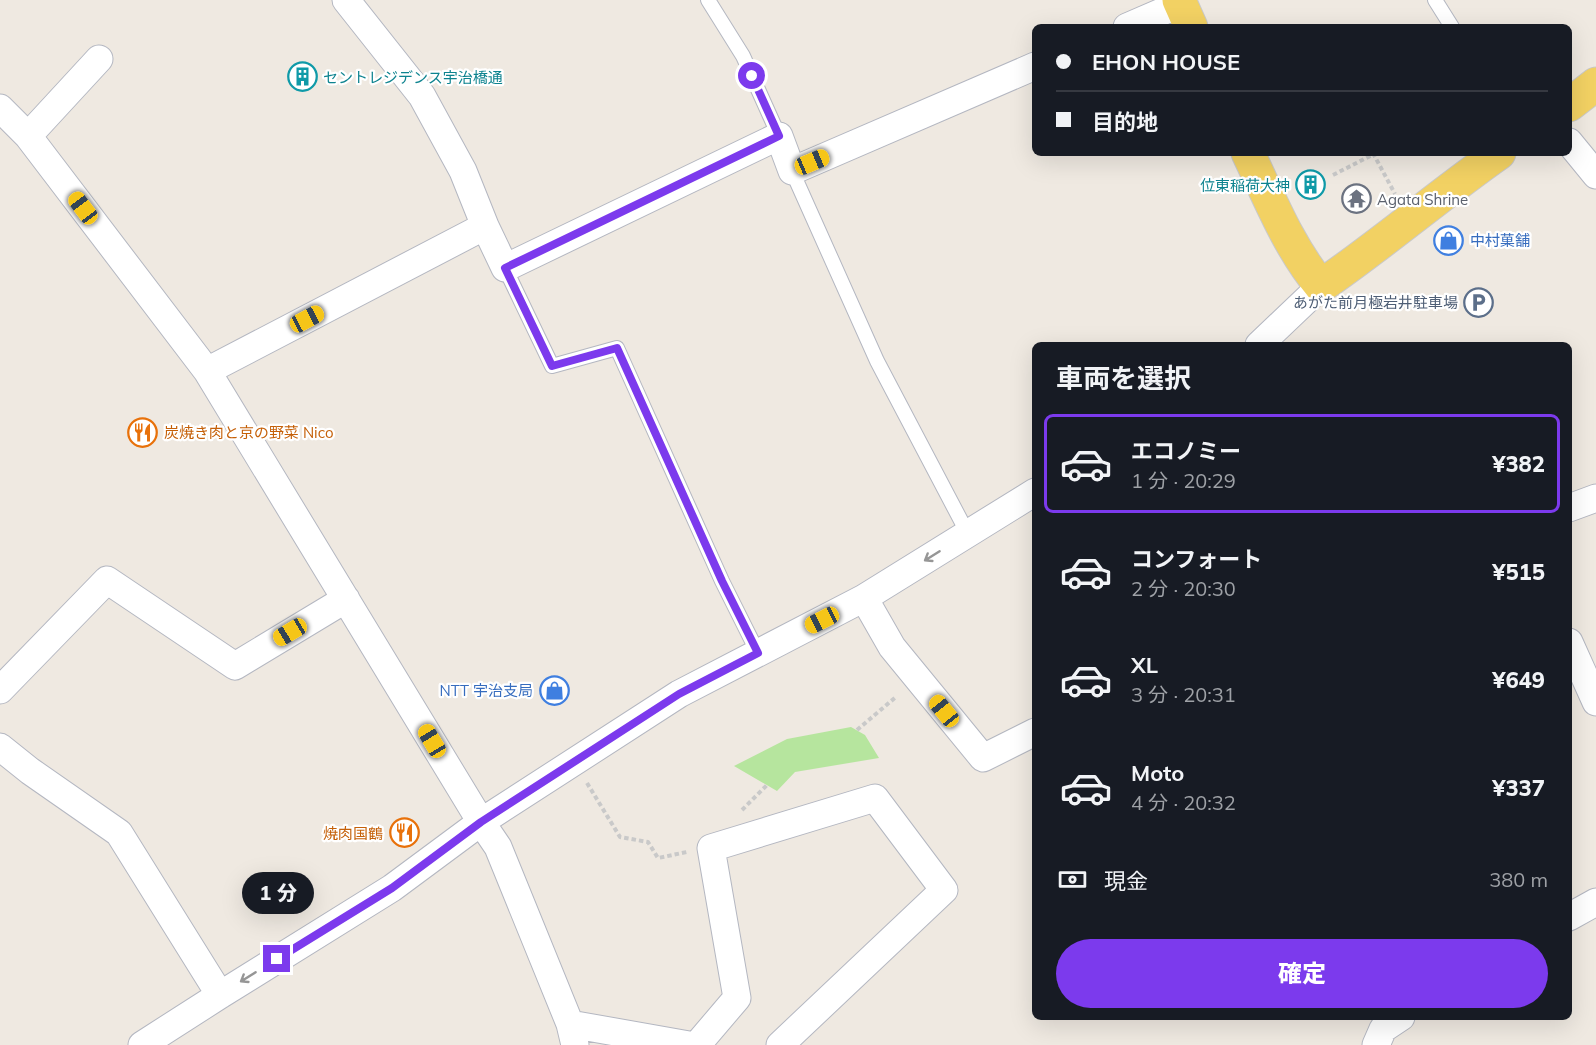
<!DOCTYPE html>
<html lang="ja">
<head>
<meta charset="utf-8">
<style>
  :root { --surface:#171b24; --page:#20242c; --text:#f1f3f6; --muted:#9ea1a6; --line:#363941; --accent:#7c3aed }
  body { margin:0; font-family:Mulish,"Noto Sans JP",sans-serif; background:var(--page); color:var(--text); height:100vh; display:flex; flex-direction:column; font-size:22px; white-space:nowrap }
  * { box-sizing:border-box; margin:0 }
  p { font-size:20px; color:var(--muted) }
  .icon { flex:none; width:33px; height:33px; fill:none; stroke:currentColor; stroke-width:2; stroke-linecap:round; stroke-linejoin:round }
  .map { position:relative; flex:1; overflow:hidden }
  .sheet { position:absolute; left:1032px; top:342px; width:540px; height:678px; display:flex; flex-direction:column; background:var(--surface); border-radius:9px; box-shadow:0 6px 24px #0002 }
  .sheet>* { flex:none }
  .banner { position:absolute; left:1032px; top:24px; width:540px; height:132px; border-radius:9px; box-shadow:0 6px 24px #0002; display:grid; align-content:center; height:132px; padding:0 24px; background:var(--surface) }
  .end { position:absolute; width:27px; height:27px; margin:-14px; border:8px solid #7c3aed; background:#fff; box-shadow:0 0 0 3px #fff }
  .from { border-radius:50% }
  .bubble { position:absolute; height:42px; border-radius:21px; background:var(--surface); box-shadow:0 6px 24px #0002; font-size:20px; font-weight:800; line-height:42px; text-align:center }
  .car { position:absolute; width:18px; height:36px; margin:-18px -9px; border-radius:8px; box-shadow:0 0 4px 2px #0007; background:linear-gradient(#f5c518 24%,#345 0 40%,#f5c518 0 76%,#345 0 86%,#f5c518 0) }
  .banner b { display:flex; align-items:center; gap:21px; height:57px; font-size:22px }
  .banner b+b { border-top:2px solid var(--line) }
  .banner i { width:15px; height:15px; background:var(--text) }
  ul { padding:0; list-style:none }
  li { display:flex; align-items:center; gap:18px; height:99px; margin:0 12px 9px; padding:0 12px; border:3px solid transparent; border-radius:9px }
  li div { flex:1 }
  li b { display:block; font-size:22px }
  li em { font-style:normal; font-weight:800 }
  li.current { border-color:var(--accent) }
  li>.icon { width:54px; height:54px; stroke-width:1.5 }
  h2 { padding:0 24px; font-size:27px; line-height:72px }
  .pay { display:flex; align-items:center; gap:15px; height:66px; padding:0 24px; font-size:22px }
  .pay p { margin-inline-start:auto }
  .cta { display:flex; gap:12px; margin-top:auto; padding:12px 24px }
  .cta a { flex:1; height:69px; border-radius:36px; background:var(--accent); color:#fff; font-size:24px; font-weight:800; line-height:69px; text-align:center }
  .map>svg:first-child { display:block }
  .green { fill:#b6e59e }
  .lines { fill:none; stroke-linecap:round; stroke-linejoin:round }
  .lane-casing { stroke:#b4b7c1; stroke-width:16 }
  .street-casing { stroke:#b4b7c1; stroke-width:29 }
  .primary-casing { stroke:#c9c9c9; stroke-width:35 }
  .path { stroke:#c9c9c9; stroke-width:4; stroke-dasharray:4.5 3; stroke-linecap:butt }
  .lane { stroke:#fff; stroke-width:14 }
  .street { stroke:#fff; stroke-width:27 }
  .primary { stroke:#f2d163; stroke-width:33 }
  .oneway { stroke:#969696 }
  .route { stroke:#7c3aed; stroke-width:8 }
  .labels { text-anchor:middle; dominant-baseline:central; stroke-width:4.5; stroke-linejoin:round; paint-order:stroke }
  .culture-label { font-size:15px; fill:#0d838f; stroke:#fff; text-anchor:start }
  .worship-label { font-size:15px; fill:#5b616d; stroke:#fff; text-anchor:start }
  .shop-label { font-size:15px; fill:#366cbe; stroke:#fff; text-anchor:start }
  .service-label { font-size:15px; fill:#4e5e75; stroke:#fff; text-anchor:end }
  .food-label { font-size:15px; fill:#c56008; stroke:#fff; text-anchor:start }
</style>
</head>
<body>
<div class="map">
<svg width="1596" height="1045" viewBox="0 0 1596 1045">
  <rect width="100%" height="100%" fill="#efe9e1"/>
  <!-- green -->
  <path class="green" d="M851,727L865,735L879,758L795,772L777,791L734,766L787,739Z"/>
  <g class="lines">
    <defs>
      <path id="lane" d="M708,0L743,56L779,136
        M1435,0L1452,27
        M792,171L877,361L968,534
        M505,268L552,366L617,348L722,581L758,653"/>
      <path id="street" d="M346,0L422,96L463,171L485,226
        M1127,27L1180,4
        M0,108L28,136L207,371L481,822L498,847L570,1024L575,1045
        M28,136L99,59
        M1569,142L1596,175
        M1259,345L1321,286
        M207,371L485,226L505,268L779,136L792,171L1035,66
        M1569,508L1596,498
        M864,598L892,647L983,758L1035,732
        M1569,642L1596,702
        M0,690L107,580L235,666L346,599
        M0,747L30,771L119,833L220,995
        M1569,917L1596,902
        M570,1024L689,1045
        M142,1045L220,995L392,888L481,822L679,694L864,598L1035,492
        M697,1045L737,998L711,848L875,798L944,890L780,1045
        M1376,1045L1383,1029L1401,1017"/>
      <path id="primary" d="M1179,0L1191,27
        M1569,105L1596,84
        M1248,153C1270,199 1288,246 1321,286C1382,244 1438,196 1499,153"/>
    </defs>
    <!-- lane casing -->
    <use href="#lane" class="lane-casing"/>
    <!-- street casing -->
    <use href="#street" class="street-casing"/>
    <!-- primary casing -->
    <use href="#primary" class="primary-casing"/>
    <!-- path -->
    <path class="path" d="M1373,153L1395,194
      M1333,175L1374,154
      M857,730L897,696
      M587,783L620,837L648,842L658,858L687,852
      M742,810L767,785"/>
    <!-- lane -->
    <use href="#lane" class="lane"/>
    <!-- street -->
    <use href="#street" class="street"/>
    <!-- primary -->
    <use href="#primary" class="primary"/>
  </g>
  <!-- one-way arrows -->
  <defs><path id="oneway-shaft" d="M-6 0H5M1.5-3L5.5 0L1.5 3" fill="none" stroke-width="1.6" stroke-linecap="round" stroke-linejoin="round" transform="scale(1.5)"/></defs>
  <g class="oneway">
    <use href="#oneway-shaft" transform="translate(932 556) rotate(148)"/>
    <use href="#oneway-shaft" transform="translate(248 977) rotate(148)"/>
  </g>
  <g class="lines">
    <!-- route -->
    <path class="route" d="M277,959L392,888L481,822L679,694L758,653L722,581L617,348L552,366L505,268L779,136L752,76"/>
  </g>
  <!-- icons -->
  <defs>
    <symbol id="building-ring" viewBox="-11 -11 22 22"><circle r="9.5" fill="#fff" stroke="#0f9aa8" stroke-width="1.5"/><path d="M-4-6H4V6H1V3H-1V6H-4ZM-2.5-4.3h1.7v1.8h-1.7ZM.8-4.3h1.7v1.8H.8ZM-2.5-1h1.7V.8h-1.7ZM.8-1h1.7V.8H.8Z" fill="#0f9aa8"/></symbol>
    <symbol id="temple-ring" viewBox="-11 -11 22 22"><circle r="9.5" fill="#fff" stroke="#6b7280" stroke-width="1.5"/><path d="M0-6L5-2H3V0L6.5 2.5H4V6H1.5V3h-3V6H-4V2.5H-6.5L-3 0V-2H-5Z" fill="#6b7280"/></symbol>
    <symbol id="shop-ring" viewBox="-11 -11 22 22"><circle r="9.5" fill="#fff" stroke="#3f7fe0" stroke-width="1.5"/><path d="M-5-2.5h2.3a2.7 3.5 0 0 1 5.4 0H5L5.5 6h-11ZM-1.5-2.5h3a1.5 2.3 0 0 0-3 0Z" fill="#3f7fe0"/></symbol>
    <symbol id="parking-ring" viewBox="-11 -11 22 22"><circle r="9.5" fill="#fff" stroke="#5c6f8a" stroke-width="1.5"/><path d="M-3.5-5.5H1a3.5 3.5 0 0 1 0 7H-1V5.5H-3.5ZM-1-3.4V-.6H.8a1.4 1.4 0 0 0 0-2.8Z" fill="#5c6f8a"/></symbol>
    <symbol id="restaurant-ring" viewBox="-11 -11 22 22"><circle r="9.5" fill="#fff" stroke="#e8710a" stroke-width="1.5"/><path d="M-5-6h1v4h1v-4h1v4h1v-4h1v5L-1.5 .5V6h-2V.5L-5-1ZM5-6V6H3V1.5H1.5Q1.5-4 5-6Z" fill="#e8710a"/></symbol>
  </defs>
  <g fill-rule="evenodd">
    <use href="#building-ring" x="286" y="60" width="33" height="33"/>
    <use href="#building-ring" x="1294" y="168" width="33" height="33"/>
    <use href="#temple-ring" x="1340" y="182" width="33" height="33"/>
    <use href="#shop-ring" x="1432" y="224" width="33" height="33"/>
    <use href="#parking-ring" x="1462" y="286" width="33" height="33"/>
    <use href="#restaurant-ring" x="126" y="416" width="33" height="33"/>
    <use href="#shop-ring" x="538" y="674" width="33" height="33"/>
    <use href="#restaurant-ring" x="388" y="816" width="33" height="33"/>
  </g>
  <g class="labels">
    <!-- culture labels -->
    <g class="culture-label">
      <text x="323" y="77">セントレジデンス宇治橋通</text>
      <text x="1290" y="185" text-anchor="end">位東稲荷大神</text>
    </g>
    <!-- worship labels -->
    <g class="worship-label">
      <text x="1377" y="199">Agata Shrine</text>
    </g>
    <!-- shop labels -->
    <g class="shop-label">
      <text x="1470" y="240">中村菓舗</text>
      <text x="533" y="690" text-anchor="end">NTT 宇治支局</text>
    </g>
    <!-- service labels -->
    <g class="service-label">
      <text x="1458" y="302">あがた前月極岩井駐車場</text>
    </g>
    <!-- food labels -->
    <g class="food-label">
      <text x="164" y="432">炭焼き肉と京の野菜 Nico</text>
      <text x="383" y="833" text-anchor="end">焼肉国鶴</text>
    </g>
  </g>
</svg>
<i class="end from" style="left:752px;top:76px"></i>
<i class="end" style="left:277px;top:959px"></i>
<div class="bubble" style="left:242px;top:872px;width:72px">1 分</div>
<i class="car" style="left:812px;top:162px;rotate:67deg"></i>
<i class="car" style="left:83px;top:208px;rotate:323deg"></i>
<i class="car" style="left:307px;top:319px;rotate:62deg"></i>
<i class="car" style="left:822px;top:620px;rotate:243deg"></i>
<i class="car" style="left:290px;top:632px;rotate:239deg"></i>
<i class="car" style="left:944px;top:711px;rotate:321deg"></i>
<i class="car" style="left:432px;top:741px;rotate:329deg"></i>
<div class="banner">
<b><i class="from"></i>EHON HOUSE</b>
<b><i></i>目的地</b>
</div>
<section class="sheet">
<h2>車両を選択</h2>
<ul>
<li class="current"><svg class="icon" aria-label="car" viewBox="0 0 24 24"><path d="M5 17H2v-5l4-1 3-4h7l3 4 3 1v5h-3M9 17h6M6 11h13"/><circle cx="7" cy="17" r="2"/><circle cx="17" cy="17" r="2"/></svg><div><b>エコノミー</b><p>1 分 · 20:29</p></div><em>¥382</em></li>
<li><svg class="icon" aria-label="car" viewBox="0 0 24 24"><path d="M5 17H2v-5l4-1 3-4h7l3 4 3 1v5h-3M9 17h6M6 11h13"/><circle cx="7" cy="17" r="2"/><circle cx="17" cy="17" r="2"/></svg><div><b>コンフォート</b><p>2 分 · 20:30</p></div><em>¥515</em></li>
<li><svg class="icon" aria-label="car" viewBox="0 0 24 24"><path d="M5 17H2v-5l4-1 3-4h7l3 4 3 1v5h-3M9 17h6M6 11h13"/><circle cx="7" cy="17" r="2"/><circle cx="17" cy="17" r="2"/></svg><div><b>XL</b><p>3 分 · 20:31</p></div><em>¥649</em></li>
<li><svg class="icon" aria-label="car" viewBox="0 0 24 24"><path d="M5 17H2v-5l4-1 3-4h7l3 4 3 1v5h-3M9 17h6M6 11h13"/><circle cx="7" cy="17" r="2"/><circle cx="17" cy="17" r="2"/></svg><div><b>Moto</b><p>4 分 · 20:32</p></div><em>¥337</em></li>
</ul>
<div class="pay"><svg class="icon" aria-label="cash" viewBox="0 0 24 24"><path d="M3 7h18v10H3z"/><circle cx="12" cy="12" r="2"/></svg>現金<p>380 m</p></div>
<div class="cta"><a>確定</a></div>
</section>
</div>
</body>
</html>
